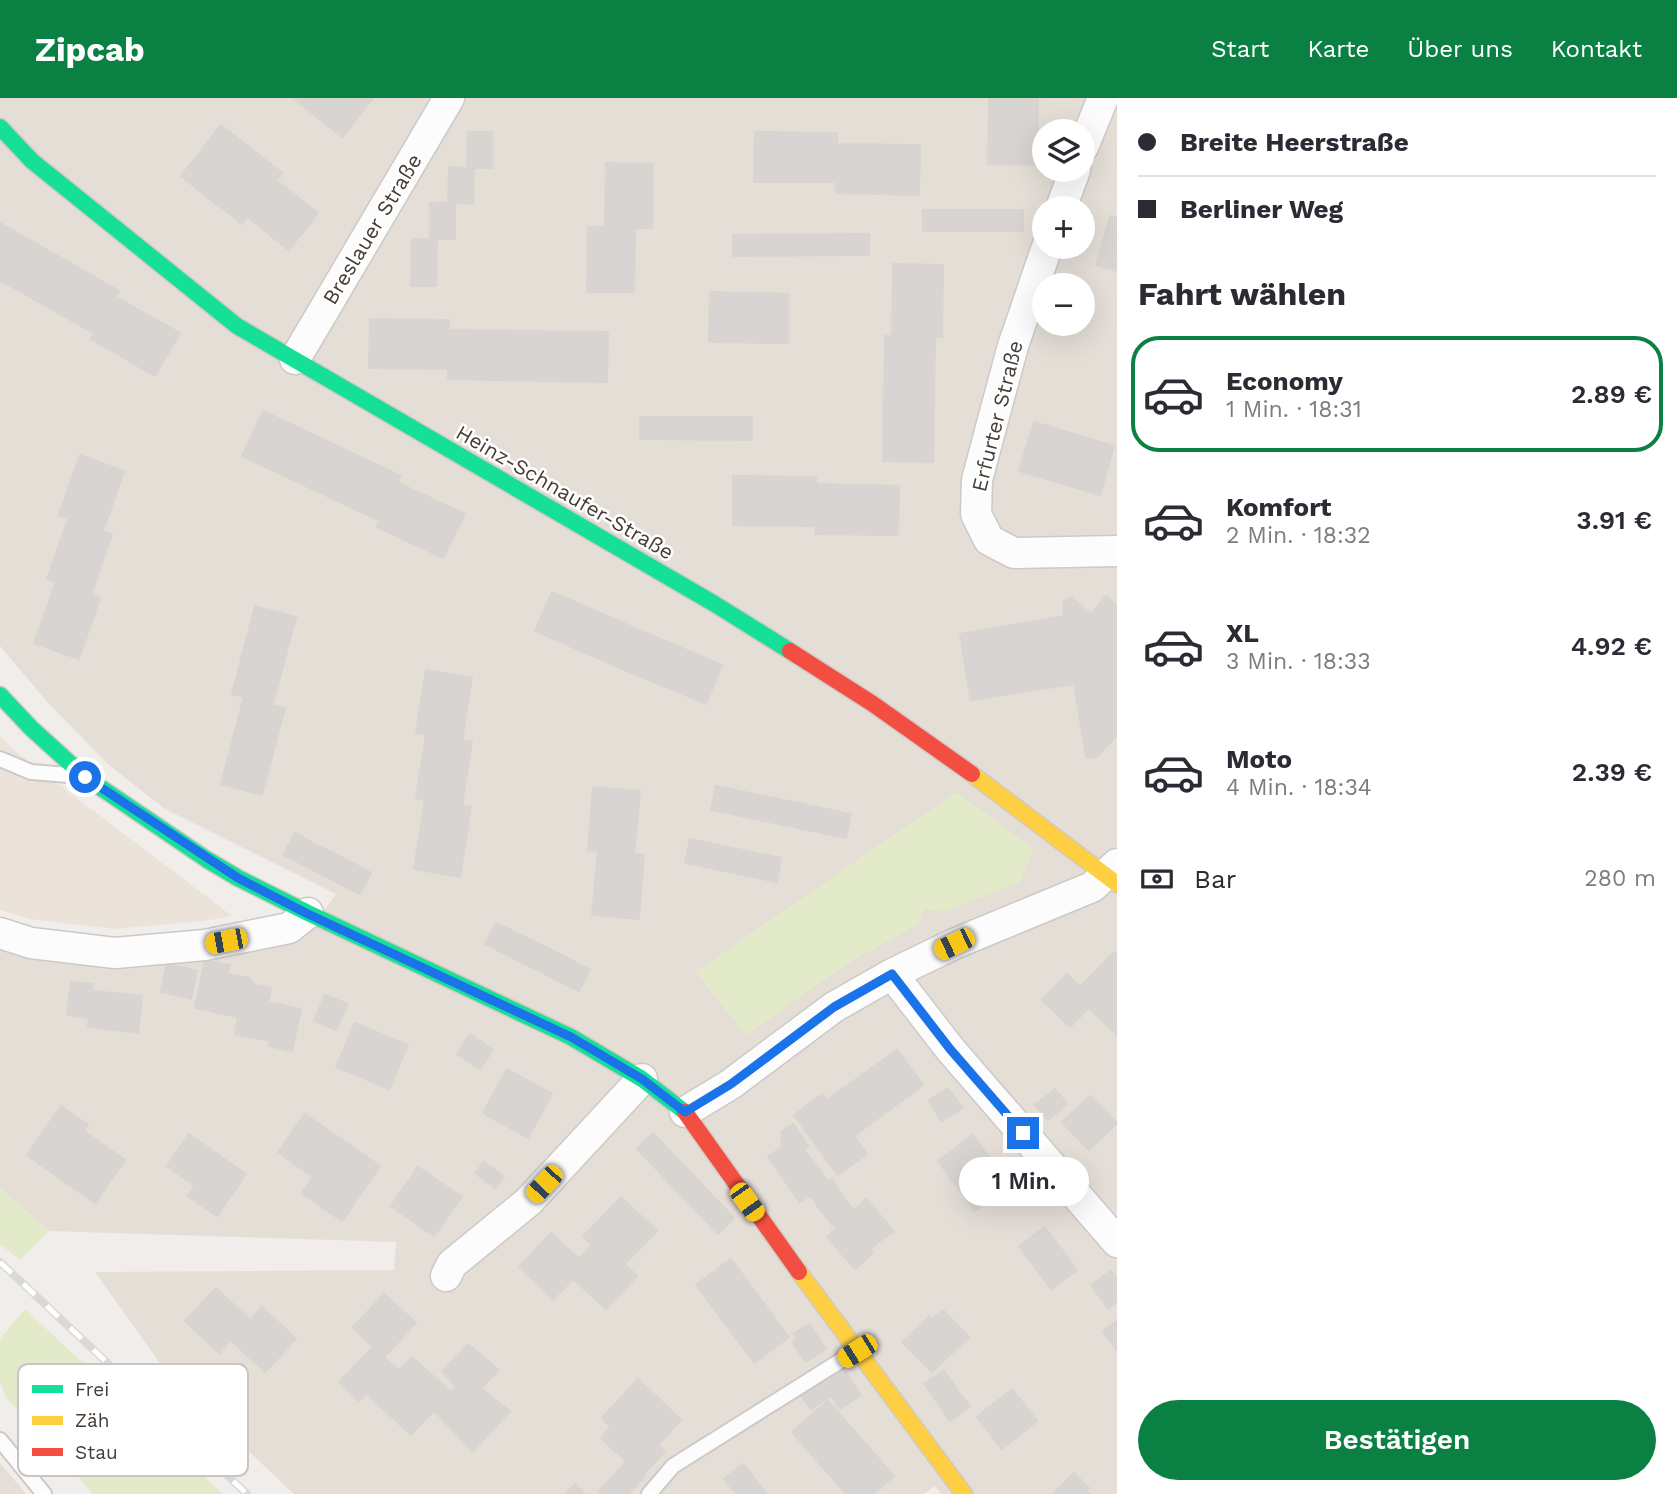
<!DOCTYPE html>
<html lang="de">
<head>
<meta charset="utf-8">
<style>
  :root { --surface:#fff; --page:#f7f7f7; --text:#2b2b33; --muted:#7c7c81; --line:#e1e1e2; --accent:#0b8043 }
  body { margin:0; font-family:"Work Sans",sans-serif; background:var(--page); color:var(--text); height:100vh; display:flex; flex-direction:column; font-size:26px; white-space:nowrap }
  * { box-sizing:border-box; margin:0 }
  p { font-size:23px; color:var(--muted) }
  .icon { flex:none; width:38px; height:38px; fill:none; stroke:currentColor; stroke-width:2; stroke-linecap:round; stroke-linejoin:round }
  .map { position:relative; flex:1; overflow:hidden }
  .panel { display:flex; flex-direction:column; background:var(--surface); width:560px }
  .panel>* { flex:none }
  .hud { display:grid; align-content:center; height:154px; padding:0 21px; background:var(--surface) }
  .controls { position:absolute; left:1032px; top:21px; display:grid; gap:14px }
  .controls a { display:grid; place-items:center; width:63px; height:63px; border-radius:50%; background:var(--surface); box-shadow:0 7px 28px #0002; font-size:35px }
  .end { position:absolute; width:32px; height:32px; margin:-16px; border:9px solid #1a73e8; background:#fff; box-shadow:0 0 0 4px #fff }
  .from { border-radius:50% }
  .bubble { position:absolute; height:49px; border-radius:24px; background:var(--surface); box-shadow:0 7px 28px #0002; font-size:23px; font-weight:600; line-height:49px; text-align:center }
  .car { position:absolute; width:21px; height:42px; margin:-21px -10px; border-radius:9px; box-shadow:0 0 5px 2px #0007; background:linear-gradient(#f5c518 24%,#345 0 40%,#f5c518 0 76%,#345 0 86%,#f5c518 0) }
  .hud b { display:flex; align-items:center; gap:24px; height:66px; font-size:26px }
  .hud b+b { border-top:2px solid var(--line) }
  .hud i { width:18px; height:18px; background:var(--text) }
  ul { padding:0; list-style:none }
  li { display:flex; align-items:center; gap:21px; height:116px; margin:0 14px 10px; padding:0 7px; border:4px solid transparent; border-radius:28px }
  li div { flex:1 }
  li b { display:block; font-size:26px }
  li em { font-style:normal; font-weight:600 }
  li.on { border-color:var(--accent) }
  li>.icon { width:63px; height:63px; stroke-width:1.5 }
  h2 { padding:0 21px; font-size:32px; line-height:84px }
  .pay { display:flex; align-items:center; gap:18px; height:77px; padding:0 21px; font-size:26px }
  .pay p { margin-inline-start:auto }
  .button { display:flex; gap:14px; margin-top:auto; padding:14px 21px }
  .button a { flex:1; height:80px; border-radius:42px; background:var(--accent); color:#fff; font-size:28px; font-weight:600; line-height:80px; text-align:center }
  header { display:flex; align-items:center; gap:42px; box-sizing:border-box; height:98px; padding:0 35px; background:var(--accent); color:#fff }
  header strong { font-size:33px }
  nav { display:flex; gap:38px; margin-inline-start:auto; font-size:24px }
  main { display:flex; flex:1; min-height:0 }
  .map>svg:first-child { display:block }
  .residential { fill:#e4ded7; fill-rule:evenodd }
  .education { fill:#ebe3d9 }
  .green { fill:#e2eaca }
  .building { fill:#d8d4d1; stroke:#d8d4d0; stroke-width:2 }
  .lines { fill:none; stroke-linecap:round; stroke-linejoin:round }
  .lane-casing { stroke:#ccc9c6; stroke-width:18 }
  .street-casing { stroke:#ccc9c6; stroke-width:33 }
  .fast-casing { stroke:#d1cac2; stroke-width:19 }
  .slow-casing { stroke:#d1cac2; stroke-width:19 }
  .jam-casing { stroke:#d1cac2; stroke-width:19 }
  .lane { stroke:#fdfcfc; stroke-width:14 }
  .street { stroke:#fdfcfc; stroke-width:30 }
  .fast { stroke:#16e098; stroke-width:16 }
  .slow { stroke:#ffcf43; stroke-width:16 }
  .jam { stroke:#f24e42; stroke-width:16 }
  .rail-casing { stroke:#d9d9d8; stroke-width:8 }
  .rail { stroke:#fff; stroke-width:5; stroke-dasharray:16; stroke-linecap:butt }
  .route { stroke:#1a73e8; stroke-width:9 }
  .labels { text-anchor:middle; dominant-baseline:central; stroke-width:5; stroke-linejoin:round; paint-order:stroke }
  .street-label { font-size:21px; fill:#463d36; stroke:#fff }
  .key { fill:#fff; stroke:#c8c5c3; stroke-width:2 }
  .key-label { font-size:19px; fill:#463d36 }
</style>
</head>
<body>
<header>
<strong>Zipcab</strong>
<nav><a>Start</a><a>Karte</a><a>Über uns</a><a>Kontakt</a></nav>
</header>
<main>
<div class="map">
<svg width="1117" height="1396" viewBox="0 0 1117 1396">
  <rect width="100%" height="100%" fill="#f0edea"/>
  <!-- residential -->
  <path class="residential" d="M0,0H1117V1396H941L935,1388L924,1396H294L170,1279L95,1174L394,1172L396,1144L49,1133L0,1090V839L208,856L304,840L336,796L165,711L109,667L49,606L0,548ZM1045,33H1083V72H1045ZM1045,110H1083V149H1045ZM1045,187H1083V226H1045Z
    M0,1365L26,1396H0Z"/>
  <!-- education -->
  <path class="education" d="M0,638L11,650L232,818L204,823L114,831L30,821L0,812Z"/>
  <!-- green -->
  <path class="green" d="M956,694L1034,751L1020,784L944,814L924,810L921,825L850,864L746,937L695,874Z
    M0,1090L49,1133L20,1162L0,1146Z
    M25,1211L223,1396H93L5,1298L0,1283V1241Z"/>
  <!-- building -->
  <path class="building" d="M293,0H373L342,39Z
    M989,0H1038V4H989Z
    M989,4H1038L1037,67L988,66Z
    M221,27L282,75L276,82L318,115L289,152L247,119L242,126L181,78Z
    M468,34H492V70H474L473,106L455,105V141H437L436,188H411L412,141H430V105H448L449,69L467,70Z
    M755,34L837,35V84H754Z
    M837,46L920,47L919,97L836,95Z
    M606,65L653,66L652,130L605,129Z
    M923,112H1023V133H923Z
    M1110,118L1117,119V173L1096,167Z
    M0,125L119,193L95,236L0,182Z
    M588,129L635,130L634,194H587Z
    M869,136V157L733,158V137Z
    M893,166L943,167L942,239L892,238Z
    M710,194L788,196V245L709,244Z
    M116,199L180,235L155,278L91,241Z
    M370,221L449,222L448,271L369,270Z
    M449,232L608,234L607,284L448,281Z
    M885,238L935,239L933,364L883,363Z
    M263,313L401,378L380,423L242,358Z
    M640,319H752V342L640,341Z
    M1034,324L1114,348L1100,397L1019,373Z
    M80,357L124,373L103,433L59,417Z
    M733,378L816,379L815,428L733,427Z
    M398,385L465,416L443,460L377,429Z
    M816,386L899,388L898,437L815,436Z
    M68,421L112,436L91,497L47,481Z
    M56,484L100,500L79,561L34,545Z
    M552,494L637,531L620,570L535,533Z
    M1106,498L1117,508V637L1096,660L1086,659L1074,586L971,602L960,536L1064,518L1063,504L1072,499L1091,517Z
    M255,508L296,519L273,606L232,596Z
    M637,531L722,567L706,606L620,570Z
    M426,572L472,580L462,643L416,635Z
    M244,599L285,610L262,697L221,686Z
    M426,637L472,644L462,708L416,700Z
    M716,688L851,716L846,740L711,712Z
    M593,689L640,693L634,756L588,752Z
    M425,702L471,709L460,779L414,771Z
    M295,735L306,741L294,762L283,757Z
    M306,741L316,747L305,768L294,762Z
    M690,741L781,760L777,784L685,765Z
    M316,747L327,752L316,774L305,768Z
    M327,752L338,757L327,779L316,774Z
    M598,753L644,757L639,821L592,817Z
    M338,757L349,763L338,785L327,779Z
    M349,763L360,769L349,791L338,785Z
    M360,769L371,775L360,796L349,791Z
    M496,825L506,829L495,851L485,846Z
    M506,829L516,835L505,856L495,851Z
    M516,835L527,840L516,862L505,856Z
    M527,840L538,845L527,867L516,862Z
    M538,845L548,850L537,872L527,867Z
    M548,850L558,855L547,877L537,872Z
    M1114,854L1117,857V937L1089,910L1070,929L1042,902L1067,876L1080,889Z
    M558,855L569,861L558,883L547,877Z
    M569,861L579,866L568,888L558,883Z
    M205,862L230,867L228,876L249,880L254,887L271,890L268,904L301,911L292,953L269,948L270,943L235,936L238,919L195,910Z
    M167,866L181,869L175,897L161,894Z
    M579,866L590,872L579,893L568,888Z
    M181,869L197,873L191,901L175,897Z
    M71,884L93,886L92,893L142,898L138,935L88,929L89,920L67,917Z
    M325,897L348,906L336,932L314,923Z
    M355,925L408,947L389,991L336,969Z
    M470,936L493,952L480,971L457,956Z
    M897,952L923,987L854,1038L867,1056L838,1077L794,1017L823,996L827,1002Z
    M507,971L552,996L528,1040L483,1015Z
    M948,990L963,1010L941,1023L929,1002Z
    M1055,991L1067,1006L1048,1022L1035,1007Z
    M1090,998L1117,1025L1089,1052L1062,1024Z
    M61,1008L88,1027L84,1033L125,1062L95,1105L27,1057Z
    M305,1016L380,1068L342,1123L302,1095L313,1079L278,1054Z
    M793,1026L808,1048L804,1051L829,1084L800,1104L768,1059L782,1049L781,1034Z
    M653,1035L734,1120L718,1136L637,1051Z
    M189,1036L246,1076L217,1118L188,1098L195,1088L167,1068Z
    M973,1037L1010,1088L975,1113L938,1063Z
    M484,1064L504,1079L495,1090L475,1075Z
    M418,1069L462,1099L434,1138L391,1108Z
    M832,1081L839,1092L817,1107L810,1096Z
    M839,1092L854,1113L837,1129L834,1126L832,1127L817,1107Z
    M621,1099L657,1133L625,1166L637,1178L606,1211L573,1181L553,1201L519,1169L551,1135L579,1161L592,1147L583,1139Z
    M866,1101L894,1133L869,1151L873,1155L855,1171L827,1139Z
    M1045,1129L1077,1172L1051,1191L1019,1148Z
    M731,1161L789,1239L754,1265L696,1187Z
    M1111,1173L1117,1181V1204L1108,1210L1091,1187Z
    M216,1190L250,1222L262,1209L296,1241L265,1274L231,1242L219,1255L185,1223Z
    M384,1196L416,1225L384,1259L399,1273L412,1259L451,1294L411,1337L366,1295L359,1303L339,1284L373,1249L353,1229Z
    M943,1212L969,1239L932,1274L902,1244L929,1219L931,1222Z
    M1117,1223V1252L1103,1233Z
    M809,1226L826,1251L806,1264L792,1244L797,1241L793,1236Z
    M468,1246L499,1272L481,1290L510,1313L473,1353L434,1313L456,1288L442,1273Z
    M842,1269L861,1297L840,1311L831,1298L811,1311L801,1298Z
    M944,1272L958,1293L939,1307L924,1286Z
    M638,1281L681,1322L658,1347L665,1353L642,1378L601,1340L611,1329L602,1320Z
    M1012,1291L1037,1323L1002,1351L977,1319Z
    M958,1293L970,1308L950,1323L939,1307Z
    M828,1303L894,1378L873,1396H846L792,1334Z
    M627,1363L644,1379L628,1396H602L599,1393Z
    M743,1366L767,1396H737L724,1381Z
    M1074,1375L1089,1390L1086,1392L1090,1396H1053Z
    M575,1386L585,1396H566Z"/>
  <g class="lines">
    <defs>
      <path id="lane" d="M0,661L31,674L69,677
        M0,1342L44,1396
        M649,1396L673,1368L856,1253"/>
      <path id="street" d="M1083,49L1103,0
        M1061,110L1075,72
        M1047,149L1013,248L997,307L977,382L976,416L989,442L1014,455L1117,453
        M295,261L449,0
        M0,835L31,845L115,855L205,847L289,830L308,815
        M892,876L950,951L1117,1144
        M685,1014L731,986L834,909L892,876L954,846L1092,789L1117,766
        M446,1178L452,1166L528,1104L642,981"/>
      <path id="fast" d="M0,29L32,63L237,228L713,505L790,553
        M0,597L31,630L85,679L206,761L238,780L308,815L571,939L642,981L685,1014"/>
      <path id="slow" d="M972,676L1117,786
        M799,1174L964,1396"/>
      <path id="jam" d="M790,553L873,606L972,676
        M685,1014L799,1174"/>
    </defs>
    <!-- lane casing -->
    <use href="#lane" class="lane-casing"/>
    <!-- street casing -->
    <use href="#street" class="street-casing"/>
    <!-- fast casing -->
    <use href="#fast" class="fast-casing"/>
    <!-- slow casing -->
    <use href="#slow" class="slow-casing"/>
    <!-- jam casing -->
    <use href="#jam" class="jam-casing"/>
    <!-- lane -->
    <use href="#lane" class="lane"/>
    <!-- street -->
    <use href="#street" class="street"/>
    <!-- fast -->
    <use href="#fast" class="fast"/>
    <!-- slow -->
    <use href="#slow" class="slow"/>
    <!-- jam -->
    <use href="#jam" class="jam"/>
    <defs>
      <path id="rail" d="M0,1164L247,1396"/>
    </defs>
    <!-- rail casing -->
    <use href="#rail" class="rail-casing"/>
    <!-- rail -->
    <use href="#rail" class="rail"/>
  </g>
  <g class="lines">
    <!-- route -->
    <path class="route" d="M85,679L238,780L308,816L571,939L642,981L685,1014L731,986L834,909L892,876L950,951L1023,1035"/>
  </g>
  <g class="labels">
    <!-- street labels -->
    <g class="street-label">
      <text transform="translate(372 131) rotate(-59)">Breslauer Straße</text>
      <text transform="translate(997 318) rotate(-76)">Erfurter Straße</text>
      <text transform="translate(565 394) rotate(30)">Heinz-Schnaufer-Straße</text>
    </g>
  </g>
  <!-- legend -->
  <rect x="18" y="1266" width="230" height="112" rx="10" class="key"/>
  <rect x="32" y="1287" width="31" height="8" fill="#16e098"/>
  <rect x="32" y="1318" width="31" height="9" fill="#ffcf43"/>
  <rect x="32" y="1350" width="31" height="8" fill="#f24e42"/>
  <g class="key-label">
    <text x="75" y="1298">Frei</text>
    <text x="75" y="1329">Zäh</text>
    <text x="75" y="1361">Stau</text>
  </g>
</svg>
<div class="controls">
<a><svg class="icon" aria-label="layers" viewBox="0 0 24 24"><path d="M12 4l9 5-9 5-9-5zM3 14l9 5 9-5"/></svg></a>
<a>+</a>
<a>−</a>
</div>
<i class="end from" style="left:85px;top:679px"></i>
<i class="end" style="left:1023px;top:1035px"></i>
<div class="bubble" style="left:959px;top:1059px;width:130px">1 Min.</div>
<i class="car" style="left:226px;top:843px;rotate:259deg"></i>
<i class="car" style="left:954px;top:846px;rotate:244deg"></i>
<i class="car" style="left:544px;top:1086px;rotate:223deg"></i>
<i class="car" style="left:747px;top:1104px;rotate:144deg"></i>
<i class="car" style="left:857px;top:1253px;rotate:238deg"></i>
</div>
<section class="panel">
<div class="hud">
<b><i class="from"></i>Breite Heerstraße</b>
<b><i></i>Berliner Weg</b>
</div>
<h2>Fahrt wählen</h2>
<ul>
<li class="on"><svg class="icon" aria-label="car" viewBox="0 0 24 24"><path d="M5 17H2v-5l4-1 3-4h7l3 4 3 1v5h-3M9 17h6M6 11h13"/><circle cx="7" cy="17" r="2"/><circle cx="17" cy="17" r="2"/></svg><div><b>Economy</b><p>1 Min. · 18:31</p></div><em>2.89 €</em></li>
<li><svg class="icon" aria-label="car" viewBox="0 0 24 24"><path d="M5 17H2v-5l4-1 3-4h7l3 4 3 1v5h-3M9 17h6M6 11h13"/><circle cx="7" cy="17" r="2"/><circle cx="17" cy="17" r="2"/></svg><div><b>Komfort</b><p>2 Min. · 18:32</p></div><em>3.91 €</em></li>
<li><svg class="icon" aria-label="car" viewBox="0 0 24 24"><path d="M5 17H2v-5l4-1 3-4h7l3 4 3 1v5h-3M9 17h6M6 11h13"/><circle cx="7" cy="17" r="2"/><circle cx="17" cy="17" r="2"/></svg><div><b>XL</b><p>3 Min. · 18:33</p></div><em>4.92 €</em></li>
<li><svg class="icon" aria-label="car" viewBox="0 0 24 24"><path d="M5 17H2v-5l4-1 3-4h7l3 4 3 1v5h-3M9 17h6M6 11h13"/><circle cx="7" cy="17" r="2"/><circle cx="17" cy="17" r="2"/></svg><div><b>Moto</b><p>4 Min. · 18:34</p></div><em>2.39 €</em></li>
</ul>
<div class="pay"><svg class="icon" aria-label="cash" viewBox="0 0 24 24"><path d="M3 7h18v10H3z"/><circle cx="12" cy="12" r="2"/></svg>Bar<p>280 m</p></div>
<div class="button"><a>Bestätigen</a></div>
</section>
</main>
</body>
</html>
